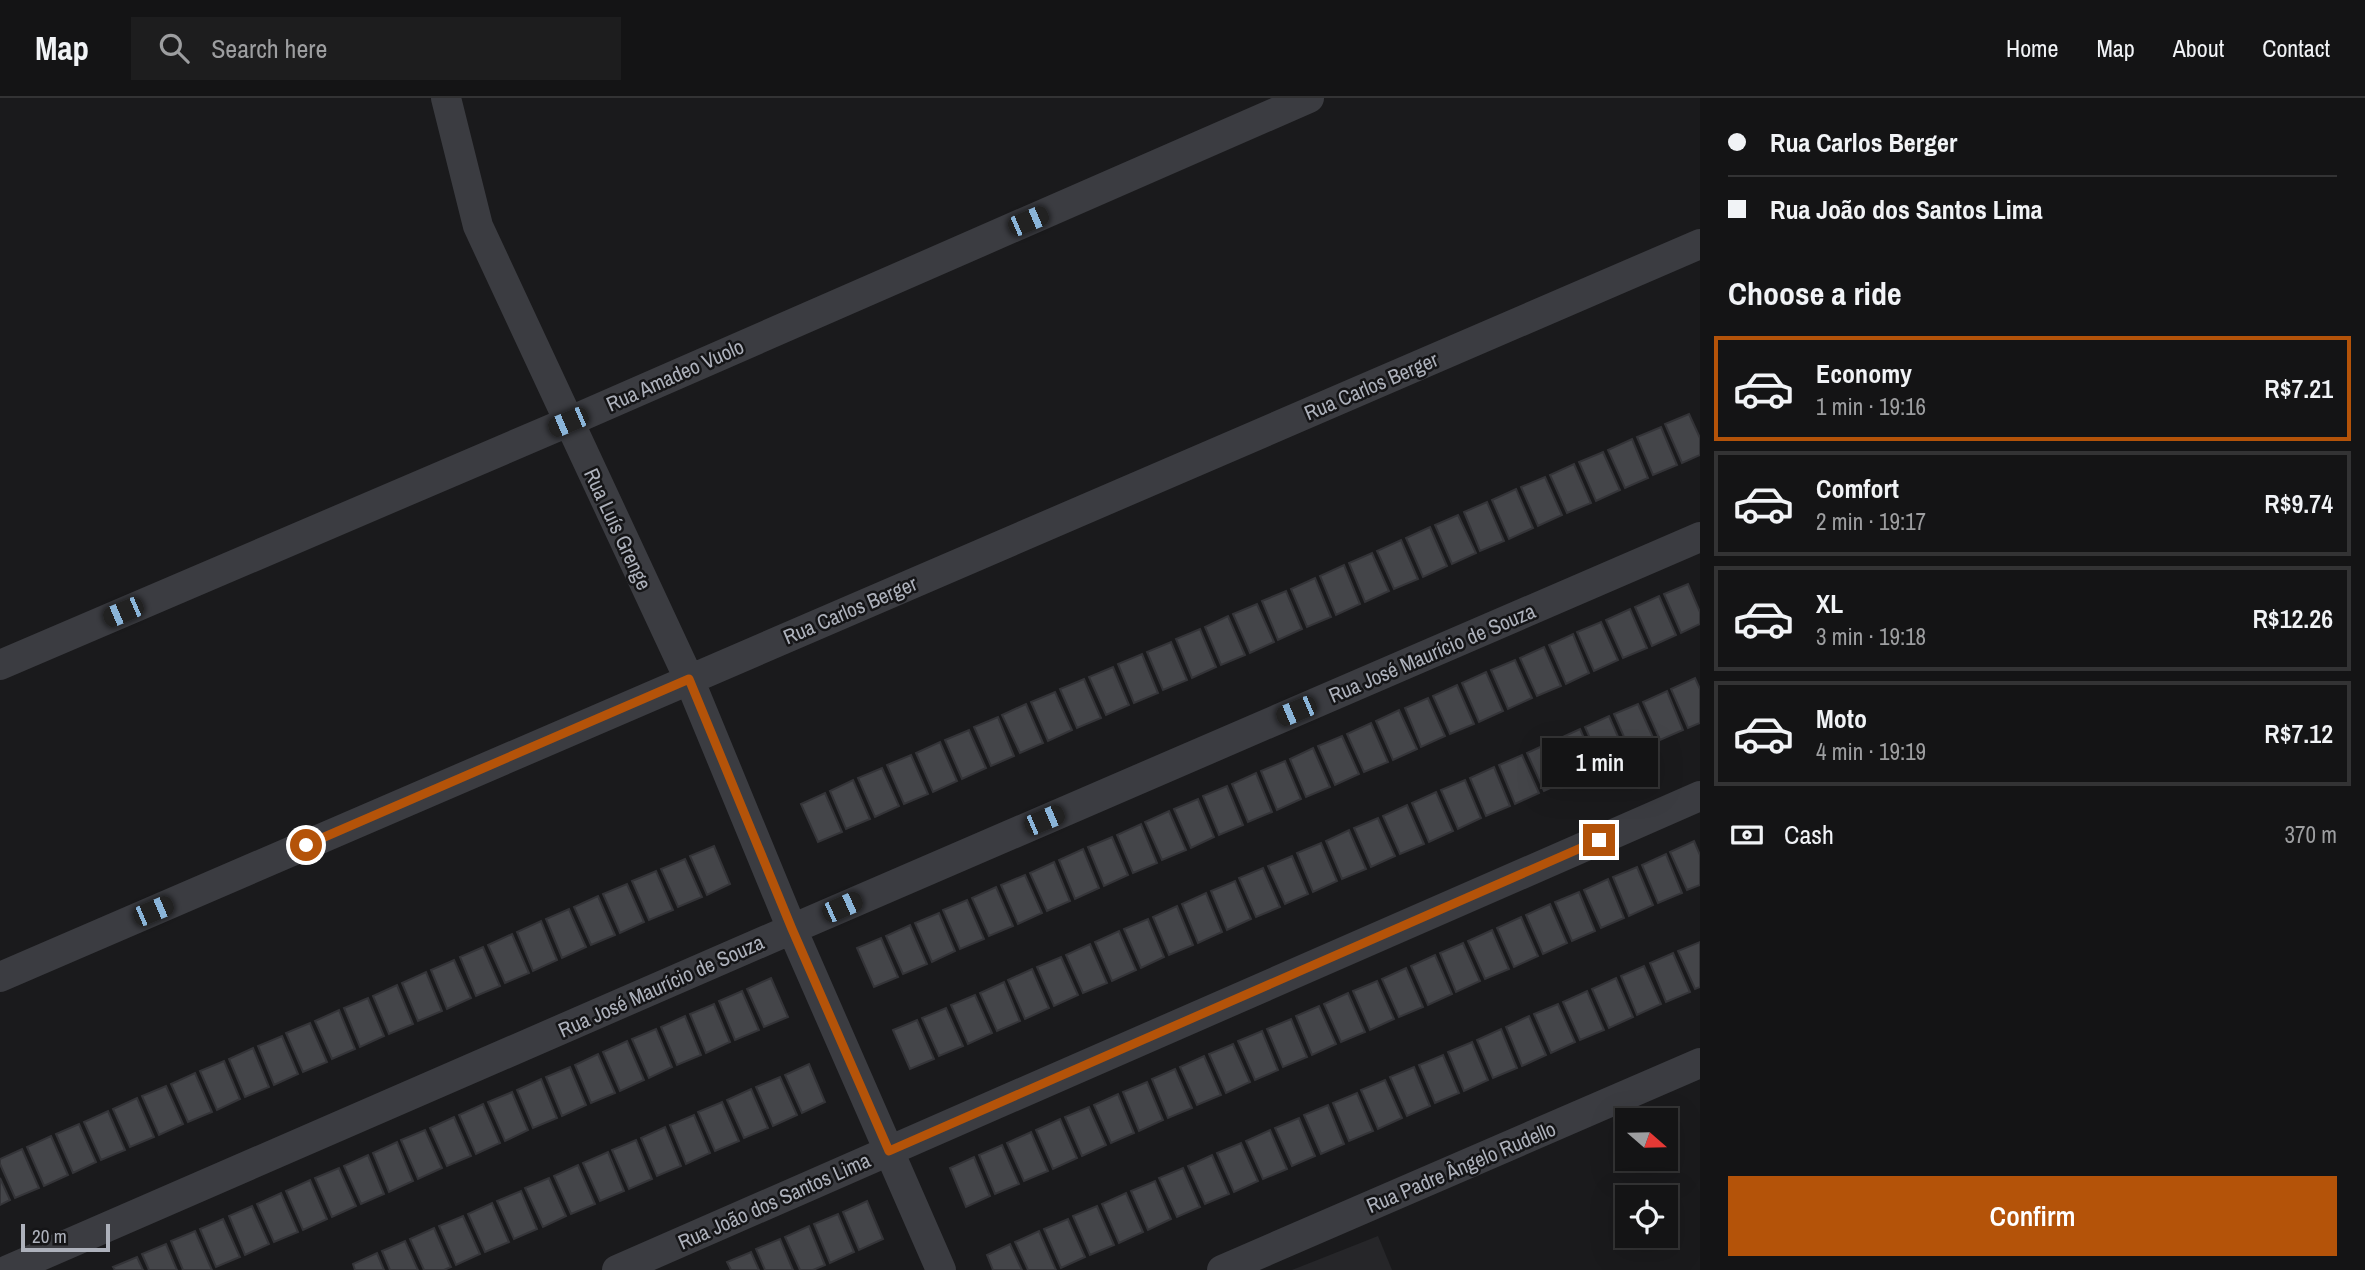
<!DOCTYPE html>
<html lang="en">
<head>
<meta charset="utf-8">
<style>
  :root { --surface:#141415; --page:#1d1d1e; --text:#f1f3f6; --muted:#9d9ea0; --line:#333334; --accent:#b45309 }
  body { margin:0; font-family:"Archivo Narrow",sans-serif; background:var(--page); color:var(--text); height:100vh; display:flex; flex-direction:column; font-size:26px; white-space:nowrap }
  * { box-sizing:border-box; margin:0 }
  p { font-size:23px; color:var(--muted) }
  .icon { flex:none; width:38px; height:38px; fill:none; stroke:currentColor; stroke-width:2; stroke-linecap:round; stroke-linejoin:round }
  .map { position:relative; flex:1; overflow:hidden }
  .panel { display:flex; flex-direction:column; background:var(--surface); width:665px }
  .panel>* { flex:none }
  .banner { display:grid; align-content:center; height:154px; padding:0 28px; background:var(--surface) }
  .needle { width:46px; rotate:110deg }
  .controls { position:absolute; left:1615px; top:1010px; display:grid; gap:14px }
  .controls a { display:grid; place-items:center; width:63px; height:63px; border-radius:0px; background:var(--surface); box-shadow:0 7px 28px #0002,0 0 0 2px var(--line); font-size:35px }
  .scale { position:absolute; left:21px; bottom:18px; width:89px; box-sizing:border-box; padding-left:7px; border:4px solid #adb1bb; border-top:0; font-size:19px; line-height:24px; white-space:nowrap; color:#adb1bb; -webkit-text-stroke:5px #151517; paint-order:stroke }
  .end { position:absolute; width:32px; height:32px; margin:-16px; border:9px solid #b45309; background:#fff; box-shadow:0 0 0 4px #fff }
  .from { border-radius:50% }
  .bubble { position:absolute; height:49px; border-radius:0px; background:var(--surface); box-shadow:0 7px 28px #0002,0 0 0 2px var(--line); font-size:23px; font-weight:600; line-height:49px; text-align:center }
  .car { position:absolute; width:21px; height:42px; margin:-21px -10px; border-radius:9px; box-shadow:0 0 5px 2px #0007; background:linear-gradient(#222 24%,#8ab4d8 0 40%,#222 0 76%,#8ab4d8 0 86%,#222 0) }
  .banner b { display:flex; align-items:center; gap:24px; height:66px; font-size:26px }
  .banner b+b { border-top:2px solid var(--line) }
  .banner i { width:18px; height:18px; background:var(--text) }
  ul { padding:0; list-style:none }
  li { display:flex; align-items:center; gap:21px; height:105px; margin:0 14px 10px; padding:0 14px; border:4px solid var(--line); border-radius:0px }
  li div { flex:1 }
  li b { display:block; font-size:26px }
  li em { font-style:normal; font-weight:600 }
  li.active { border-color:var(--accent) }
  li>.icon { width:63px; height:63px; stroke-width:1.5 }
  h2 { padding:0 28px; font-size:32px; line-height:84px }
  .pay { display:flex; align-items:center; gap:18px; height:77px; padding:0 28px; font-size:26px }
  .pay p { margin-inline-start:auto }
  .action { display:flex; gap:14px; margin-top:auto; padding:14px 28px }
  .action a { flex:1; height:80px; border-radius:0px; background:var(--accent); color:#fff; font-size:28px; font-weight:600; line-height:80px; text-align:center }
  header { display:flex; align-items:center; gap:42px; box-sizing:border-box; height:98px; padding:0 35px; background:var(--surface); border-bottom:2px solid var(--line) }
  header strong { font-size:33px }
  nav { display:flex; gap:38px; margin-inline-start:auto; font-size:24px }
  .search { width:490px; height:63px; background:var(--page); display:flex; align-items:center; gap:18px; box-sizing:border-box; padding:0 24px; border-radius:0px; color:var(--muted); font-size:26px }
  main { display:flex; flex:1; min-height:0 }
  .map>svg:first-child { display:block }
  .built { fill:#262629 }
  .building { fill:#444549; stroke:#343438; stroke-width:2 }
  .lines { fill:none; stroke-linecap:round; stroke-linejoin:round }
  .minor { stroke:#3b3c41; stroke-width:30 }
  .route { stroke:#b45309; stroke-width:9 }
  .labels { text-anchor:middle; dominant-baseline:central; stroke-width:5; stroke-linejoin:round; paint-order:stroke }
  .street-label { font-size:21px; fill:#adb1bb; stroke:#151517 }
</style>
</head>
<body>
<header>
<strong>Map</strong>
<div class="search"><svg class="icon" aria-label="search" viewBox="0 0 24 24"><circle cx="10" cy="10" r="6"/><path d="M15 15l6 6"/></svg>Search here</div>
<nav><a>Home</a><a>Map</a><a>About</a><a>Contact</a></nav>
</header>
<main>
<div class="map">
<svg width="1700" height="1172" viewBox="0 0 1700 1172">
  <rect width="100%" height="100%" fill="#1a1a1c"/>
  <!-- built -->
  <path class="built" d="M1378,1138L1392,1172H1292Z"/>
  <!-- building -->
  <path class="building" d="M1689,316L1700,340V357L1682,365L1665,326Z
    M1661,329L1677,367L1653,377L1637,339Z
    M1632,341L1648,380L1625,390L1608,352Z
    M1603,354L1620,392L1596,403L1579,364Z
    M1574,366L1591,405L1567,415L1550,377Z
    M1545,379L1562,417L1538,428L1521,389Z
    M1516,391L1533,430L1509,441L1492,402Z
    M1487,404L1504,443L1480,453L1464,414Z
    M1458,417L1476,455L1452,466L1435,427Z
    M1430,429L1447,468L1423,479L1406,440Z
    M1401,442L1418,481L1394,491L1377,453Z
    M1372,455L1389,493L1365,504L1349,465Z
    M1344,467L1360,506L1336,517L1320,478Z
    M1315,480L1331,519L1307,529L1291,491Z
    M1688,486L1700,514V526L1681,535L1664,496Z
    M1286,493L1302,531L1278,542L1262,503Z
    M1659,498L1676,537L1652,548L1635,509Z
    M1257,506L1274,544L1250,555L1233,516Z
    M1630,511L1647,550L1623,560L1606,522Z
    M1228,518L1245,557L1221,567L1205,529Z
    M1601,524L1618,562L1594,573L1577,534Z
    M1200,531L1216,569L1192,580L1176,541Z
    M1573,536L1589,575L1566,586L1549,547Z
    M1171,544L1187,582L1163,592L1147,554Z
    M1544,549L1561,588L1537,598L1520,560Z
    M1142,556L1158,595L1134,605L1118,566Z
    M1515,562L1532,600L1508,611L1491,572Z
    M1113,569L1129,607L1106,617L1089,579Z
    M1486,574L1503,613L1479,624L1462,585Z
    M1695,580L1700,591V625L1688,630L1671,591Z
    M1084,581L1101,620L1077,630L1060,591Z
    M1457,587L1474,626L1450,636L1433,598Z
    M1667,593L1683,632L1660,642L1643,604Z
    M1055,594L1072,632L1048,643L1031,604Z
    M1428,600L1445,638L1421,649L1405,610Z
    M1026,606L1043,645L1020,655L1002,617Z
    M1638,606L1655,644L1631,655L1614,616Z
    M1399,612L1417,651L1393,662L1376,623Z
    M1609,618L1626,657L1602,668L1585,629Z
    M998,619L1014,658L991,668L974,629Z
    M1371,625L1388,664L1364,674L1347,636Z
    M1580,631L1597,670L1573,680L1556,642Z
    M969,632L986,670L962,681L945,642Z
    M1342,638L1359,676L1335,687L1318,648Z
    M940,644L957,683L933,694L916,655Z
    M1551,644L1568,682L1544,693L1527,655Z
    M1313,650L1330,689L1306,699L1290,661Z
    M911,657L928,696L904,706L887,667Z
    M1522,657L1539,695L1515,706L1499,667Z
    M1285,663L1301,701L1277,712L1261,673Z
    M1494,669L1510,708L1486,718L1470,680Z
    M882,670L899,708L875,719L858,680Z
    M1256,675L1272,714L1248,724L1232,686Z
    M853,682L870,721L846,731L830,693Z
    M1465,682L1481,720L1458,731L1441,692Z
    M1227,688L1243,727L1219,737L1203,698Z
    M1436,694L1453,733L1429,744L1412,705Z
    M825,695L842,734L818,744L801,706Z
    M1198,701L1214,739L1191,750L1174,711Z
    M1407,707L1424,746L1400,756L1383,718Z
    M1169,713L1186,752L1162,762L1145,724Z
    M1378,720L1395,758L1371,769L1354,730Z
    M1141,726L1157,765L1133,775L1117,737Z
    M1349,732L1366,771L1342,781L1326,743Z
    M1112,739L1128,777L1104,788L1088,749Z
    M1694,743L1700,757V787L1687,792L1670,754Z
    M1321,745L1337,783L1313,794L1297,755Z
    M714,748L730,786L707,797L690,758Z
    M1083,751L1099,790L1075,801L1059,762Z
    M1666,756L1682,795L1658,805L1642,767Z
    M1292,758L1308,796L1285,806L1268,768Z
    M685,761L702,799L678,809L661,771Z
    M1054,764L1070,803L1047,813L1030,775Z
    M1637,769L1653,807L1629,818L1613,779Z
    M1263,770L1280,809L1256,819L1239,780Z
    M656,773L673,812L649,822L632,783Z
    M1025,777L1042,815L1018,826L1001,787Z
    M1608,781L1624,820L1601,830L1584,792Z
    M1235,783L1251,821L1227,832L1211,793Z
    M627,786L644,824L620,835L603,796Z
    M996,789L1013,828L989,838L972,800Z
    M1579,794L1595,833L1572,843L1555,804Z
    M1206,795L1222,834L1198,845L1182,806Z
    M598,798L615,837L591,847L574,809Z
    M967,802L984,841L960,851L943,812Z
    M1550,806L1567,845L1543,856L1526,817Z
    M1177,808L1193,847L1169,857L1153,819Z
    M569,811L586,849L562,860L546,821Z
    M939,815L955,853L932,864L915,825Z
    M1521,819L1538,858L1514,869L1497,830Z
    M1148,821L1164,859L1141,870L1124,831Z
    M541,823L557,862L533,873L517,834Z
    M910,827L927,866L903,876L886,838Z
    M1492,832L1509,871L1485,881L1468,843Z
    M1119,833L1136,872L1112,883L1095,844Z
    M512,836L529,875L505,885L488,847Z
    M881,840L898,879L874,889L857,850Z
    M1700,844V889L1695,891L1678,853Z
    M1463,845L1480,883L1456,894L1440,855Z
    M1090,846L1107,885L1083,895L1066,857Z
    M483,849L500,888L476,898L460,859Z
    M1673,855L1690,894L1666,904L1650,865Z
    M1435,857L1452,896L1428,907L1411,868Z
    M1061,859L1078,897L1054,908L1037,869Z
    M454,862L471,900L447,911L431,872Z
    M1644,868L1661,906L1637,917L1621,878Z
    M1406,870L1423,909L1399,919L1382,881Z
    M1032,871L1049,910L1025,921L1008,882Z
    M426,874L442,913L418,923L402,885Z
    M771,880L788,919L764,929L747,891Z
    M1616,880L1633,919L1609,930L1592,891Z
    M1377,883L1394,921L1370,932L1353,893Z
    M1004,884L1020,923L997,933L980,895Z
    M397,887L413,926L389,936L373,898Z
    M742,893L759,932L735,942L719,903Z
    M1587,893L1604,932L1580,942L1563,904Z
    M1348,895L1365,934L1341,944L1324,906Z
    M975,897L992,935L968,946L951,907Z
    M368,900L384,938L360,949L344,910Z
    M714,906L730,944L706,955L690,916Z
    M1558,906L1575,944L1551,955L1534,916Z
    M1319,908L1336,946L1312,957L1296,918Z
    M946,910L963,948L939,958L922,920Z
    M339,912L355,951L332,961L315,923Z
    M685,918L701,957L677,967L661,929Z
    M1529,918L1546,957L1522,968L1506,929Z
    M1291,921L1307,959L1283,969L1267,931Z
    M917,922L934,961L910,971L893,932Z
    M310,925L327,964L303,974L286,935Z
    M656,931L672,969L649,980L632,941Z
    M1501,931L1517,970L1493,980L1477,942Z
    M1262,933L1278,972L1255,982L1238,943Z
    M282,938L298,976L274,987L258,948Z
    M627,943L644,982L620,993L603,954Z
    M1472,944L1488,982L1464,993L1448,954Z
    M1233,946L1250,984L1226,995L1209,956Z
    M253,950L269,989L245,999L229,961Z
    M598,956L615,995L591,1005L575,967Z
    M1443,957L1459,995L1435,1005L1419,967Z
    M1204,958L1221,997L1197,1007L1180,969Z
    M224,963L240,1001L217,1012L200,973Z
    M809,966L825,1004L802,1015L785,977Z
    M570,969L586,1007L562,1018L546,979Z
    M1414,969L1430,1008L1407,1018L1390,979Z
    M1175,971L1192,1010L1168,1020L1152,981Z
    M195,975L212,1014L188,1024L171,986Z
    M780,979L797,1017L773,1028L756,989Z
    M541,981L557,1020L533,1030L517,992Z
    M1385,982L1402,1020L1378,1031L1361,992Z
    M1147,984L1163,1022L1139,1033L1123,994Z
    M166,988L183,1026L159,1037L142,998Z
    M751,991L768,1030L744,1040L727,1002Z
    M512,994L528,1032L505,1043L488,1004Z
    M1357,995L1373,1033L1349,1043L1333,1005Z
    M1118,996L1134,1035L1111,1045L1094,1007Z
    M137,1000L154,1039L130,1049L113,1011Z
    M722,1004L739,1043L715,1053L698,1014Z
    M483,1006L500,1045L476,1056L459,1017Z
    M1328,1007L1344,1046L1321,1056L1304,1017Z
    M1089,1009L1106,1047L1082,1058L1065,1019Z
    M108,1013L125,1052L101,1062L84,1024Z
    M694,1017L710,1055L686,1066L670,1027Z
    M454,1019L471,1058L447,1068L430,1030Z
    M1299,1020L1315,1058L1292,1068L1275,1030Z
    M1060,1021L1077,1060L1053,1071L1036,1032Z
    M79,1026L96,1064L73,1075L56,1036Z
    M665,1029L681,1068L657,1078L641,1040Z
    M425,1032L442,1070L418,1081L401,1042Z
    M1270,1032L1287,1071L1263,1081L1246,1043Z
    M1031,1034L1048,1073L1024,1083L1007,1045Z
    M51,1038L68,1077L44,1088L27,1049Z
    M636,1042L652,1081L629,1091L612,1052Z
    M397,1044L413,1083L389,1094L373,1055Z
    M1241,1045L1258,1083L1234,1094L1217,1055Z
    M1002,1047L1019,1086L995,1096L979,1057Z
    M22,1051L39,1090L15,1100L0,1066V1061Z
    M608,1054L624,1093L600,1103L583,1065Z
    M368,1057L384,1096L361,1106L344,1068Z
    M1212,1057L1229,1096L1205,1106L1188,1068Z
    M974,1059L990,1098L966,1109L950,1070Z
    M578,1067L595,1106L571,1116L554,1078Z
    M339,1070L356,1108L332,1119L315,1080Z
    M1183,1070L1200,1109L1177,1119L1159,1080Z
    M0,1080L10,1102L0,1107Z
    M549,1080L566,1118L543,1129L525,1090Z
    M310,1082L327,1121L303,1132L286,1093Z
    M1155,1083L1171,1121L1148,1132L1131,1093Z
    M521,1093L537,1131L514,1141L497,1103Z
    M281,1095L298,1134L274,1144L257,1106Z
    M1126,1095L1143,1134L1119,1145L1102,1106Z
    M867,1103L883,1141L859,1152L843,1114Z
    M492,1105L509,1144L485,1154L468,1116Z
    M252,1108L269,1146L245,1157L229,1118Z
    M1097,1108L1114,1147L1090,1157L1073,1118Z
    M838,1116L854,1154L830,1165L814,1126Z
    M463,1118L480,1156L456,1167L439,1128Z
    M223,1121L240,1159L216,1169L200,1131Z
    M1068,1121L1085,1159L1061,1170L1044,1131Z
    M809,1128L825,1167L813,1172H800L785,1139Z
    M434,1130L451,1169L444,1172H424L410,1141Z
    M195,1133L212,1172H183L171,1143Z
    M1039,1133L1056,1172H1028L1015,1144Z
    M780,1141L793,1172H765L756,1151Z
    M405,1143L418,1172H390L382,1153Z
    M166,1146L177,1172H149L142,1156Z
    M1010,1146L1022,1172H993L987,1157Z
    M751,1154L759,1172H731L727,1164Z
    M377,1155L384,1172H355L353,1166Z
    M137,1159L143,1172H115L113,1169Z"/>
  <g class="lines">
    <!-- minor -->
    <path class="minor" d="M446,0L478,128L689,581L792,831L941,1172
      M0,567L568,324L1309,0
      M0,879L1700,146
      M8,1172L792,831L1700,439
      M617,1172L1700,698
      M1222,1172L1700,965"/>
  </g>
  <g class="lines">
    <!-- route -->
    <path class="route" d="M306,747L689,581L792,831L889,1053L1599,742"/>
  </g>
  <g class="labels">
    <!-- street labels -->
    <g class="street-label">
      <text transform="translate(675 277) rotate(-24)">Rua Amadeo Vuolo</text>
      <text transform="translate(1371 288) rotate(-23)">Rua Carlos Berger</text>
      <text transform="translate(618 431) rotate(65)">Rua Luís Grenge</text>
      <text transform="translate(850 512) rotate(-23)">Rua Carlos Berger</text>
      <text transform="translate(1432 555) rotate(-23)">Rua José Maurício de Souza</text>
      <text transform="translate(661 888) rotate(-24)">Rua José Maurício de Souza</text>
      <text transform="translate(1461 1069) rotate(-23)">Rua Padre Ângelo Rudello</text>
      <text transform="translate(774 1103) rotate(-24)">Rua João dos Santos Lima</text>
    </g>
  </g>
</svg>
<div class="controls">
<a><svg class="needle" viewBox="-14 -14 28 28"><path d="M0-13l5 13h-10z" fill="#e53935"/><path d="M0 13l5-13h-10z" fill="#9d9ea0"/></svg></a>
<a><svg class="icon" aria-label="locate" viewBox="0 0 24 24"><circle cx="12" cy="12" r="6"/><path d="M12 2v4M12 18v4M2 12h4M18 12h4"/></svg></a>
</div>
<div class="scale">20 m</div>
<i class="end from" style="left:306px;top:747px"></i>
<i class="end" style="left:1599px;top:742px"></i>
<div class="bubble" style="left:1542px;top:640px;width:116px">1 min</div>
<i class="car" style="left:1028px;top:123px;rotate:67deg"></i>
<i class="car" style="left:568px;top:324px;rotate:247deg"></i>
<i class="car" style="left:123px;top:514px;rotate:247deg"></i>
<i class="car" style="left:1296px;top:613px;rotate:247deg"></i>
<i class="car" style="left:1044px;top:722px;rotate:67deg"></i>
<i class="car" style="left:842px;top:809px;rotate:66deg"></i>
<i class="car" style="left:153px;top:813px;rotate:67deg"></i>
</div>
<section class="panel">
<div class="banner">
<b><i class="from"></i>Rua Carlos Berger</b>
<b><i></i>Rua João dos Santos Lima</b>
</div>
<h2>Choose a ride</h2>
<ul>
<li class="active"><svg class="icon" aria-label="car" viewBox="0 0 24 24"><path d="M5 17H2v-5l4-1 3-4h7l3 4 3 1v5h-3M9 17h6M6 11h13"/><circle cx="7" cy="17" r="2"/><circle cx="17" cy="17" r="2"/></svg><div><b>Economy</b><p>1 min · 19:16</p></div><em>R$7.21</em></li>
<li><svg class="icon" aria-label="car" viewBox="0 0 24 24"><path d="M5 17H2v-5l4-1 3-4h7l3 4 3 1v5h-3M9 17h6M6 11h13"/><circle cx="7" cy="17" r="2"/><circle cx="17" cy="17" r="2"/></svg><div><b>Comfort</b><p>2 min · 19:17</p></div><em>R$9.74</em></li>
<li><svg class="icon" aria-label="car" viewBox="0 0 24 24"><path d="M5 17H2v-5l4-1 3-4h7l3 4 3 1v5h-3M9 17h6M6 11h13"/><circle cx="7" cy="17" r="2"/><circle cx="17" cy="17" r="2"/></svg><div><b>XL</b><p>3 min · 19:18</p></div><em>R$12.26</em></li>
<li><svg class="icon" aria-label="car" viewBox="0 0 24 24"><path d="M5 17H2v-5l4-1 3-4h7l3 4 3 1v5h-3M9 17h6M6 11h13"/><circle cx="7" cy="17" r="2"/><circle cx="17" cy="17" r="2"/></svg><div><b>Moto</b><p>4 min · 19:19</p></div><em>R$7.12</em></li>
</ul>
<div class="pay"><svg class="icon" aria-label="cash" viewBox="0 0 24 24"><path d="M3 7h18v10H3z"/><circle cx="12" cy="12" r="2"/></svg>Cash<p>370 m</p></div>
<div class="action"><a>Confirm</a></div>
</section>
</main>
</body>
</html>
